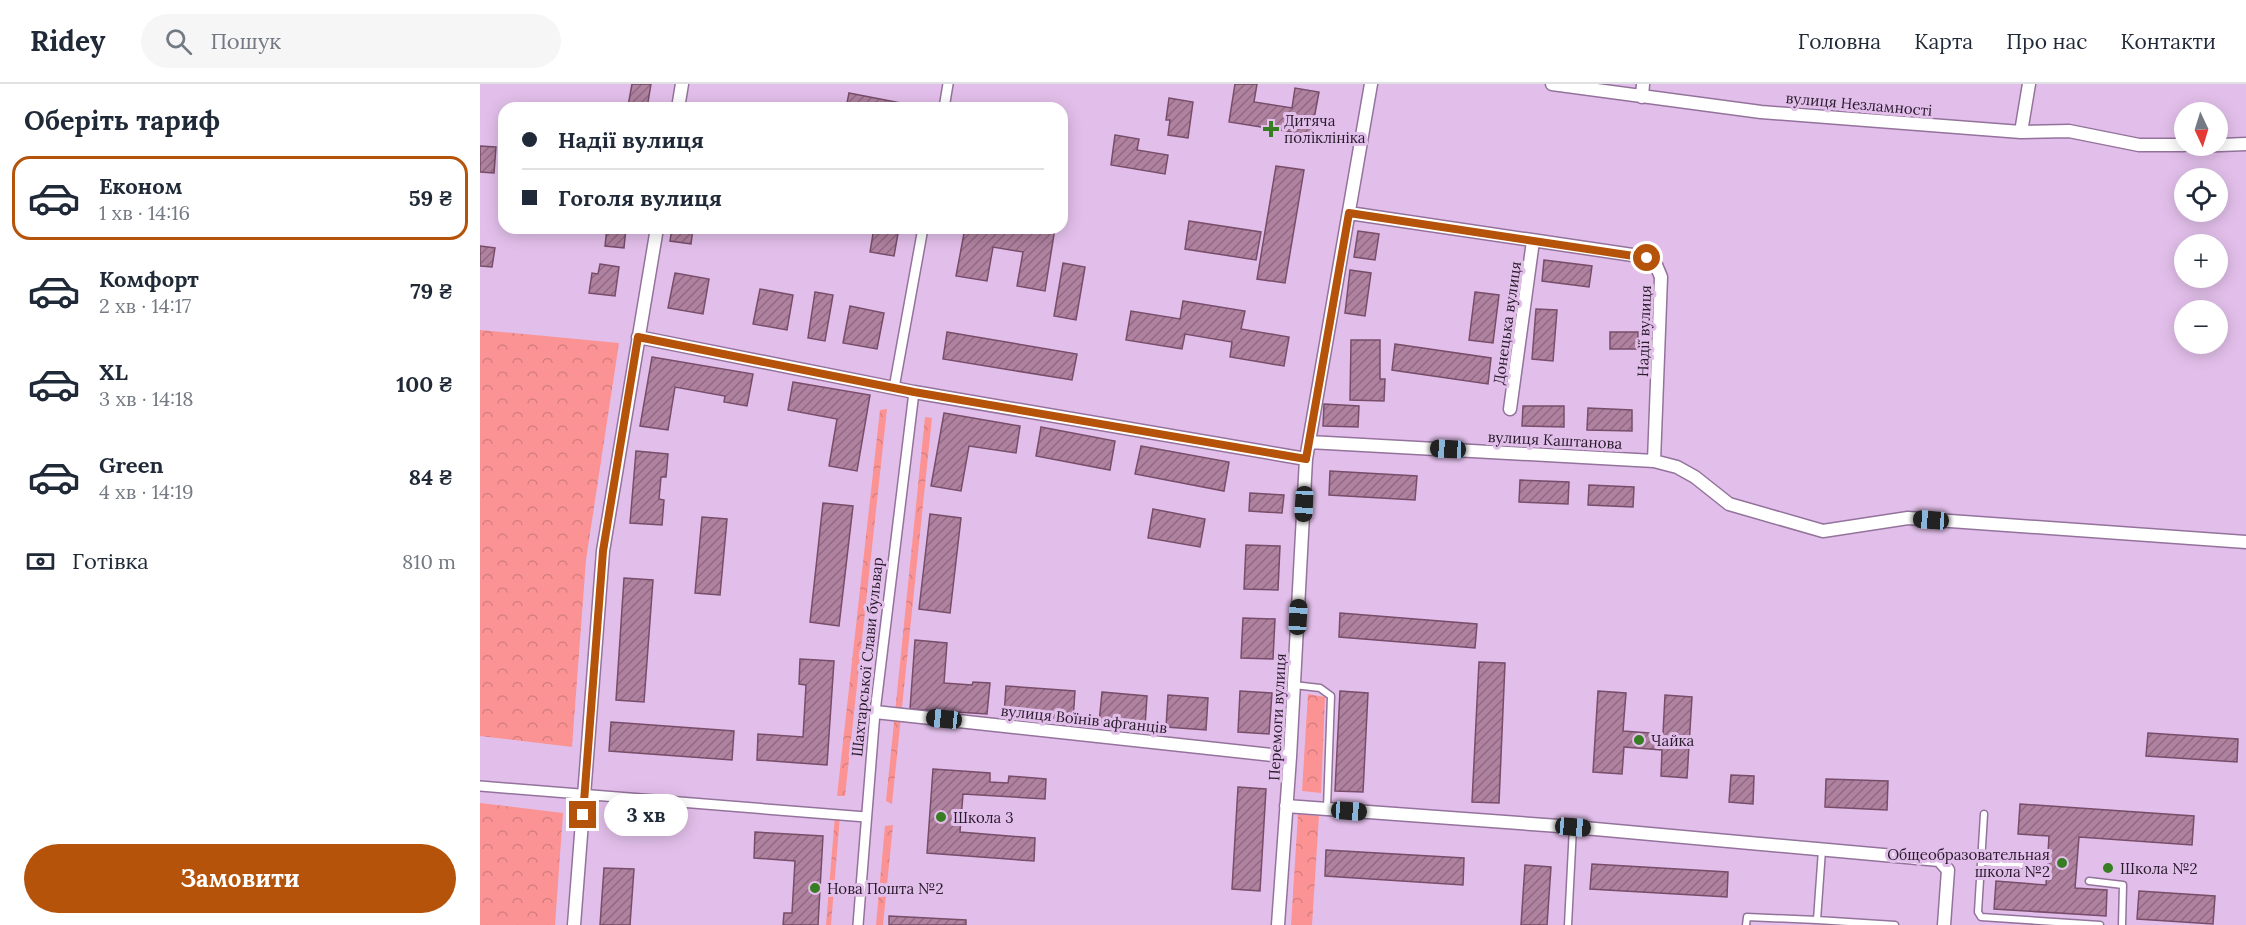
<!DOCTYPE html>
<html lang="uk">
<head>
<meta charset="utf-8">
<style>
  :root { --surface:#fff; --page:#f6f6f7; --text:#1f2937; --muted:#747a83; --line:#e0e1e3; --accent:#b45309 }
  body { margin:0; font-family:Lora,serif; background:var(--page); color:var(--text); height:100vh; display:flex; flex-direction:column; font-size:22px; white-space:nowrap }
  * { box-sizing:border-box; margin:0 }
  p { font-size:20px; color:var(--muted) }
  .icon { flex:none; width:33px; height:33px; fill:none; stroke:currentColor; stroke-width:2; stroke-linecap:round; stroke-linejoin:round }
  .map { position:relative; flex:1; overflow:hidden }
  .drawer { display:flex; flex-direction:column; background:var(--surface); width:480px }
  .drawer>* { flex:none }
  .top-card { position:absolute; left:18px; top:18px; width:570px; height:132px; border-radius:18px; box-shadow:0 3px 15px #0003; display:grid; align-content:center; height:132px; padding:0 24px; background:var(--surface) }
  .needle { width:39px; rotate:176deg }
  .buttons { position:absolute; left:1694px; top:18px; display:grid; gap:12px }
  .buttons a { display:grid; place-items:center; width:54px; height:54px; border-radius:50%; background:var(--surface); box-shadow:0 3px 15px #0003; font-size:30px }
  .end { position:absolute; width:27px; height:27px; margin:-14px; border:8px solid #b45309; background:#fff; box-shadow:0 0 0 3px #fff }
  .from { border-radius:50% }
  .bubble { position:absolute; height:42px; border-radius:21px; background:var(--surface); box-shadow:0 3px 15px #0003; font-size:20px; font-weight:700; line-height:42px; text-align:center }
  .car { position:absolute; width:18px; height:36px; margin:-18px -9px; border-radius:8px; box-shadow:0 0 4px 2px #0007; background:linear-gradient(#222 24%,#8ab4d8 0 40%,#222 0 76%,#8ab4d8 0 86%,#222 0) }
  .top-card b { display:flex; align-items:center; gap:21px; height:57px; font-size:22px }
  .top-card b+b { border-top:2px solid var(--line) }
  .top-card i { width:15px; height:15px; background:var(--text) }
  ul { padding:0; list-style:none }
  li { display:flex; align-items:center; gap:18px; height:84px; margin:0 12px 9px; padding:0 12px; border:3px solid transparent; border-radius:18px }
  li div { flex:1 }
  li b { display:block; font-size:22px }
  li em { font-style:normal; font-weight:700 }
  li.selected { border-color:var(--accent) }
  li>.icon { width:54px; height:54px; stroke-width:1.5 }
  h2 { padding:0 24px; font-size:27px; line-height:72px }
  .pay { display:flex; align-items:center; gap:15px; height:66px; padding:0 24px; font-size:22px }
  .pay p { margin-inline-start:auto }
  .action { display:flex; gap:12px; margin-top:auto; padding:12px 24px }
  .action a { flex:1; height:69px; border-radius:36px; background:var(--accent); color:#fff; font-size:24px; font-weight:700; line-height:69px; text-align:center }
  header { display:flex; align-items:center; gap:36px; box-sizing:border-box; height:84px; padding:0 30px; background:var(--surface); border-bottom:2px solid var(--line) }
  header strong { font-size:28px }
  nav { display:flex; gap:33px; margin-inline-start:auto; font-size:21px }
  .search { width:420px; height:54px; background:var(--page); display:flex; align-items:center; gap:15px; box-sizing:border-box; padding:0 21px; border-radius:33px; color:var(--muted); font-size:22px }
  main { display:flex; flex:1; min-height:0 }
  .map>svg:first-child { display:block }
  .forest { fill:url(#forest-crowns) }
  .building { fill:url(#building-hatch); stroke:#774d6a; stroke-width:1.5 }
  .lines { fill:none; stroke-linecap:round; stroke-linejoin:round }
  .service-casing { stroke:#93739b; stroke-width:9 }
  .pedestrian-casing { stroke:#93739b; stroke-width:12 }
  .minor-casing { stroke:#93739b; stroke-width:15 }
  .service { stroke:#fff; stroke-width:6 }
  .pedestrian { stroke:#fff; stroke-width:9 }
  .minor { stroke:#fff; stroke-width:12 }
  .route { stroke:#b45309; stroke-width:8 }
  .poi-dot { fill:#377e23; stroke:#e2bfea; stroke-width:2 }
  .labels { text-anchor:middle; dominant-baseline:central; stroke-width:6; stroke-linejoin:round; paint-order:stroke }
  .street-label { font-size:15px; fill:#271a2a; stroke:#e2bfea }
  .poi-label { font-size:15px; fill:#271a2a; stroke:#e2bfea; text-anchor:start }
</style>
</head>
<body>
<header>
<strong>Ridey</strong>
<div class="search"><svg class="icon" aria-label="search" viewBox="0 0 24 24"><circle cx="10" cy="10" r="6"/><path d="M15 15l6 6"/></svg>Пошук</div>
<nav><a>Головна</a><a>Карта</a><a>Про нас</a><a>Контакти</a></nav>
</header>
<main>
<section class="drawer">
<h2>Оберіть тариф</h2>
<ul>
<li class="selected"><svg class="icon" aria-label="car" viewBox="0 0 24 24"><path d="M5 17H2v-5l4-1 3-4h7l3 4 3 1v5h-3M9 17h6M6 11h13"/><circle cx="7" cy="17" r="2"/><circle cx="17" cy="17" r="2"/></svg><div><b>Економ</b><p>1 хв · 14:16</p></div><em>59 ₴</em></li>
<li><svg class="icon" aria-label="car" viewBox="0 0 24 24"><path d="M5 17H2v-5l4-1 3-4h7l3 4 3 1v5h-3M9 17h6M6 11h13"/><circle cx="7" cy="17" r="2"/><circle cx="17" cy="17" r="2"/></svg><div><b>Комфорт</b><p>2 хв · 14:17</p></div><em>79 ₴</em></li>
<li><svg class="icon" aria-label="car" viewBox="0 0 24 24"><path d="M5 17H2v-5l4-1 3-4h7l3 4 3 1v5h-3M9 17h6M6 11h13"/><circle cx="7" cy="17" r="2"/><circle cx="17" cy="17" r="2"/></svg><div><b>XL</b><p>3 хв · 14:18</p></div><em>100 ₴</em></li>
<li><svg class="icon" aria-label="car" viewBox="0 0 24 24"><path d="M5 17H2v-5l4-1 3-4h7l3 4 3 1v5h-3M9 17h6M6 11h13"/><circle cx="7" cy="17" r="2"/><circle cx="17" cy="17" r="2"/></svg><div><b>Green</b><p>4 хв · 14:19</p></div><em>84 ₴</em></li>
</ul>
<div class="pay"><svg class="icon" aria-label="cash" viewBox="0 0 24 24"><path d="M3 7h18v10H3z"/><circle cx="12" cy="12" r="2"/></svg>Готівка<p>810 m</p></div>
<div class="action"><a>Замовити</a></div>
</section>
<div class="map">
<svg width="1766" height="841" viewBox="0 0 1766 841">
  <defs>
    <pattern id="forest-crowns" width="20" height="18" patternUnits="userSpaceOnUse" patternTransform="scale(1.5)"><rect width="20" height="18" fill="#fb9394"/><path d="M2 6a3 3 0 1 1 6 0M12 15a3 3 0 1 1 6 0" fill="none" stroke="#d77e80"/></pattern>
    <pattern id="building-hatch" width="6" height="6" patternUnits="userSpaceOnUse" patternTransform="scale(1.5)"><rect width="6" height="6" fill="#b082a0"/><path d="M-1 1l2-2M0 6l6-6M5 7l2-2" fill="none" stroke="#8f6a83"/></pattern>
  </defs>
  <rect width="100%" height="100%" fill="#e2bfea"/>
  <!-- forest -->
  <path class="forest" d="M0,246L139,259L106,476L92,663L0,652Z
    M407,325L365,712H357L400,326Z
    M445,333L452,334L412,720L406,717Z
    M828,610L845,613L841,709L822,707Z
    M0,719L83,729L75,841H0Z
    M818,730L839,732L832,841H811Z
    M355,731L360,732L351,841H346Z
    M413,741L403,841H396L405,742Z"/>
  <!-- building -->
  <path class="building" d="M152,0H171L167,24L148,22Z
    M755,0H777L774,18L812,24L815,4L839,8L831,51L749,38Z
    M369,9L442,23V24H366Z
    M689,14L713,18L708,54L688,51L690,36H686Z
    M635,51L659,55L657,66L688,71L685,90L631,81Z
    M0,62L16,63L14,89L0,88Z
    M796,82L824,86L805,199L777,195Z
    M709,137L781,148L776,176L705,165Z
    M127,144H146L144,164L125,162Z
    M192,144H213L211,160L190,157Z
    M394,144H419L414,172L390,168Z
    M485,144H575L565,207L537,202L543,168L513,163L507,197L476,192Z
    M878,147L899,150L895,176L874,173Z
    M0,162L15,164L12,183L0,182Z
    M1064,176L1112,182L1109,203L1062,197Z
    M583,179L605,183L596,236L574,232Z
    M120,180L139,183L135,212L109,209L112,189L118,190Z
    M870,186L891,189L885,232L865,229Z
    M195,189L229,195L223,230L188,224Z
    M280,205L313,211L307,246L273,240Z
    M335,208L353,211L345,257L328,254Z
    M995,208L1019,211L1013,259L989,256Z
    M703,217L765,227L761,245L809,253L804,282L750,273L752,258L705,250L702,265L646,256L651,227L700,235Z
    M370,222L404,229L397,265L363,259Z
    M1056,225L1077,226L1073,277L1052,275Z
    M467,248L597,270L592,296L463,275Z
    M1130,248H1158V265H1130Z
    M871,256H900V295H905L904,317L870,316Z
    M915,260L1011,274L1008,300L912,286Z
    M172,273L273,290L267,322L244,318L245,312L195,303L188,346L160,342Z
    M313,298L390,311L377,387L349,382L357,335L308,326Z
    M844,320L879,322L878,343L843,342Z
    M1043,322H1084V343L1042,342Z
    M1108,324L1152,326V347L1107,346Z
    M464,329L540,342L536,369L489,362L481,407L451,402Z
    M561,343L635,357L630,386L556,372Z
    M661,362L749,378L744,407L655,390Z
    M156,367L188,370L186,393H181L179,415L184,416L182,441L150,439Z
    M850,387L937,392L935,416L849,411Z
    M1040,396L1089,398L1088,420L1039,418Z
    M1109,401L1154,403L1153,423L1108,421Z
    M770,409L804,411L802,429L769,427Z
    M343,419L373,422L359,542L330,538Z
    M673,425L725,435L720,463L668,454Z
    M450,430L481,434L470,529L439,525Z
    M222,433L247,435L240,511L215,509Z
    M766,461L800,462L798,506L764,505Z
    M144,494L173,496L164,618L136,616Z
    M860,529L997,540L995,564L859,553Z
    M763,534L795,535L793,575L761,574Z
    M435,556L467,559L464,599L492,601L493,598L510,599L507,630L430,625Z
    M320,575L354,577L347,681L277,676L278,650L323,653L326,601L319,600Z
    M999,578L1025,579L1019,719L992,718Z
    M526,602L595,607L593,636L524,632Z
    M760,607L792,609L789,650L758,648Z
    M860,607L888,609L883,708L855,707Z
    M1118,607L1146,609L1143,647L1183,650L1185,611L1212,613L1207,694L1181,692L1182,666L1144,663L1142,690L1113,688Z
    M622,608L667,612L665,642L619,639Z
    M688,611L728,614L726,646L686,643Z
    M131,638L254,647L252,676L129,667Z
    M1668,649L1758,655L1757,678L1666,672Z
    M453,685L510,689V698L528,699L529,692L566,695L565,715L483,710L480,748L555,754L554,777L447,769Z
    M1251,691L1274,692L1273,720L1249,718Z
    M1346,695L1408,697L1407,726L1345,723Z
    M758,703L786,705L780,807L752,805Z
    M1540,720L1714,732L1712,761L1599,753L1595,804L1627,806L1626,832L1514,825L1516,797L1566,801L1569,752L1538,750Z
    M275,748L343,752L338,841H303L304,829H312L315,777L274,774Z
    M846,766L984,774L983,801L845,792Z
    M1112,780L1248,788L1247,813L1110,805Z
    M1045,781L1071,783L1067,841H1041Z
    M124,784L154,785L150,841H120Z
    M1659,807L1735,812L1733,840L1657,835Z
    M409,832L486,836V841H409Z"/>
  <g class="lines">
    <defs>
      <path id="service" d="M814,601L840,604L851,612L847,724
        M1504,730L1498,828L1501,833L1620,841
        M1342,766L1337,836L1415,841
        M1501,778L1541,781
        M1609,797L1643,801L1642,841
        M1088,841L1093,743
        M1266,841L1267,833L1337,836"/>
      <path id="pedestrian" d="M464,24L468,0
        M414,304L443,144
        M0,702L386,733
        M378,841L395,628L434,308"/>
      <path id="minor" d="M1072,0L1281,28L1541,48L1589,47L1659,61H1704
        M1162,13L1163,0
        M198,24L202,0
        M1541,48L1549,0
        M1715,62L1766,60
        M869,129L1166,173L1176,181L1181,193L1174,377
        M158,253L434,308L826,375
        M1030,325L1053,157
        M829,358L1174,377L1197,383L1215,393L1249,420L1343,447L1428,434L1766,458
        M395,628L810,673
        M806,722L1093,743L1459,776L1468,786L1464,841
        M94,841L123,467L177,144
        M798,841L810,673L826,375L891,0"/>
    </defs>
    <!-- service casing -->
    <use href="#service" class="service-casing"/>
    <!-- pedestrian casing -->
    <use href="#pedestrian" class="pedestrian-casing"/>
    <!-- minor casing -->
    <use href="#minor" class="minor-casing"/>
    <!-- service -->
    <use href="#service" class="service"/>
    <!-- pedestrian -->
    <use href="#pedestrian" class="pedestrian"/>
    <!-- minor -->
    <use href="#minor" class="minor"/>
  </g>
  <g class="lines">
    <!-- route -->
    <path class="route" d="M103,731L123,467L158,253L434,308L826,375L869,129L1167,174"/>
  </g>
  <!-- markers -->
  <g class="poi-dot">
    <path d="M788 36h6v6h6v6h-6v6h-6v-6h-6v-6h6z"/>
    <circle cx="1159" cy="656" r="6"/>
    <circle cx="461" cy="733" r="6"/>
    <circle cx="1582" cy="779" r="6"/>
    <circle cx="1628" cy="784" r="6"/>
    <circle cx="335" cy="804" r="6"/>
  </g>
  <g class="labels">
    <!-- street labels -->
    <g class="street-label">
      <text transform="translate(1379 20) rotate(5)">вулиця Незламності</text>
      <text transform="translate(1027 239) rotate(-82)">Донецька вулиця</text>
      <text transform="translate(1164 247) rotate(-88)">Надії вулиця</text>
      <text transform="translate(1075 356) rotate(3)">вулиця Каштанова</text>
      <text transform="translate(387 573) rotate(-84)">Шахтарської Слави бульвар</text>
      <text transform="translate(797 633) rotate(-87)">Перемоги вулиця</text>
      <text transform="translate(604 635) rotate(6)">вулиця Воїнів афганців</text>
    </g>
    <!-- poi labels -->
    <g class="poi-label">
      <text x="804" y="36">Дитяча<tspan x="804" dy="17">поліклініка</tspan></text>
      <text x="1171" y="656">Чайка</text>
      <text x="473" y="733">Школа 3</text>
      <text x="1570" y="770" text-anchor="end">Общеобразовательная<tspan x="1570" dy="17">школа №2</tspan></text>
      <text x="1640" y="784">Школа №2</text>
      <text x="347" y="804">Нова Пошта №2</text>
    </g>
  </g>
</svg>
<div class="buttons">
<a><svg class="needle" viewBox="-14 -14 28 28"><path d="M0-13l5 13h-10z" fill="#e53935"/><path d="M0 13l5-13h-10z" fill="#747a83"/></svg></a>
<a><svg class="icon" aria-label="locate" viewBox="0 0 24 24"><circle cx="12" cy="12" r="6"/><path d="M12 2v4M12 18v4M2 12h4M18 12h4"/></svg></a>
<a>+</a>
<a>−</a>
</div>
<i class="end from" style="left:1167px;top:174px"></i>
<i class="end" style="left:103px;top:731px"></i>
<div class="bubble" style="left:124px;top:710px;width:84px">3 хв</div>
<i class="car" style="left:968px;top:365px;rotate:273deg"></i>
<i class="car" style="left:824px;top:420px;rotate:183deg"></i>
<i class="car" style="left:1451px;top:436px;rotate:274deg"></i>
<i class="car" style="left:818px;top:533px;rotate:3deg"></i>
<i class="car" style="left:464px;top:635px;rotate:276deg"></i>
<i class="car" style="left:869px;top:727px;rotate:94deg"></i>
<i class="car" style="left:1093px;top:743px;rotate:95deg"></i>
<div class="top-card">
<b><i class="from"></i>Надії вулиця</b>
<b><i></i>Гоголя вулиця</b>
</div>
</div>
</main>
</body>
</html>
